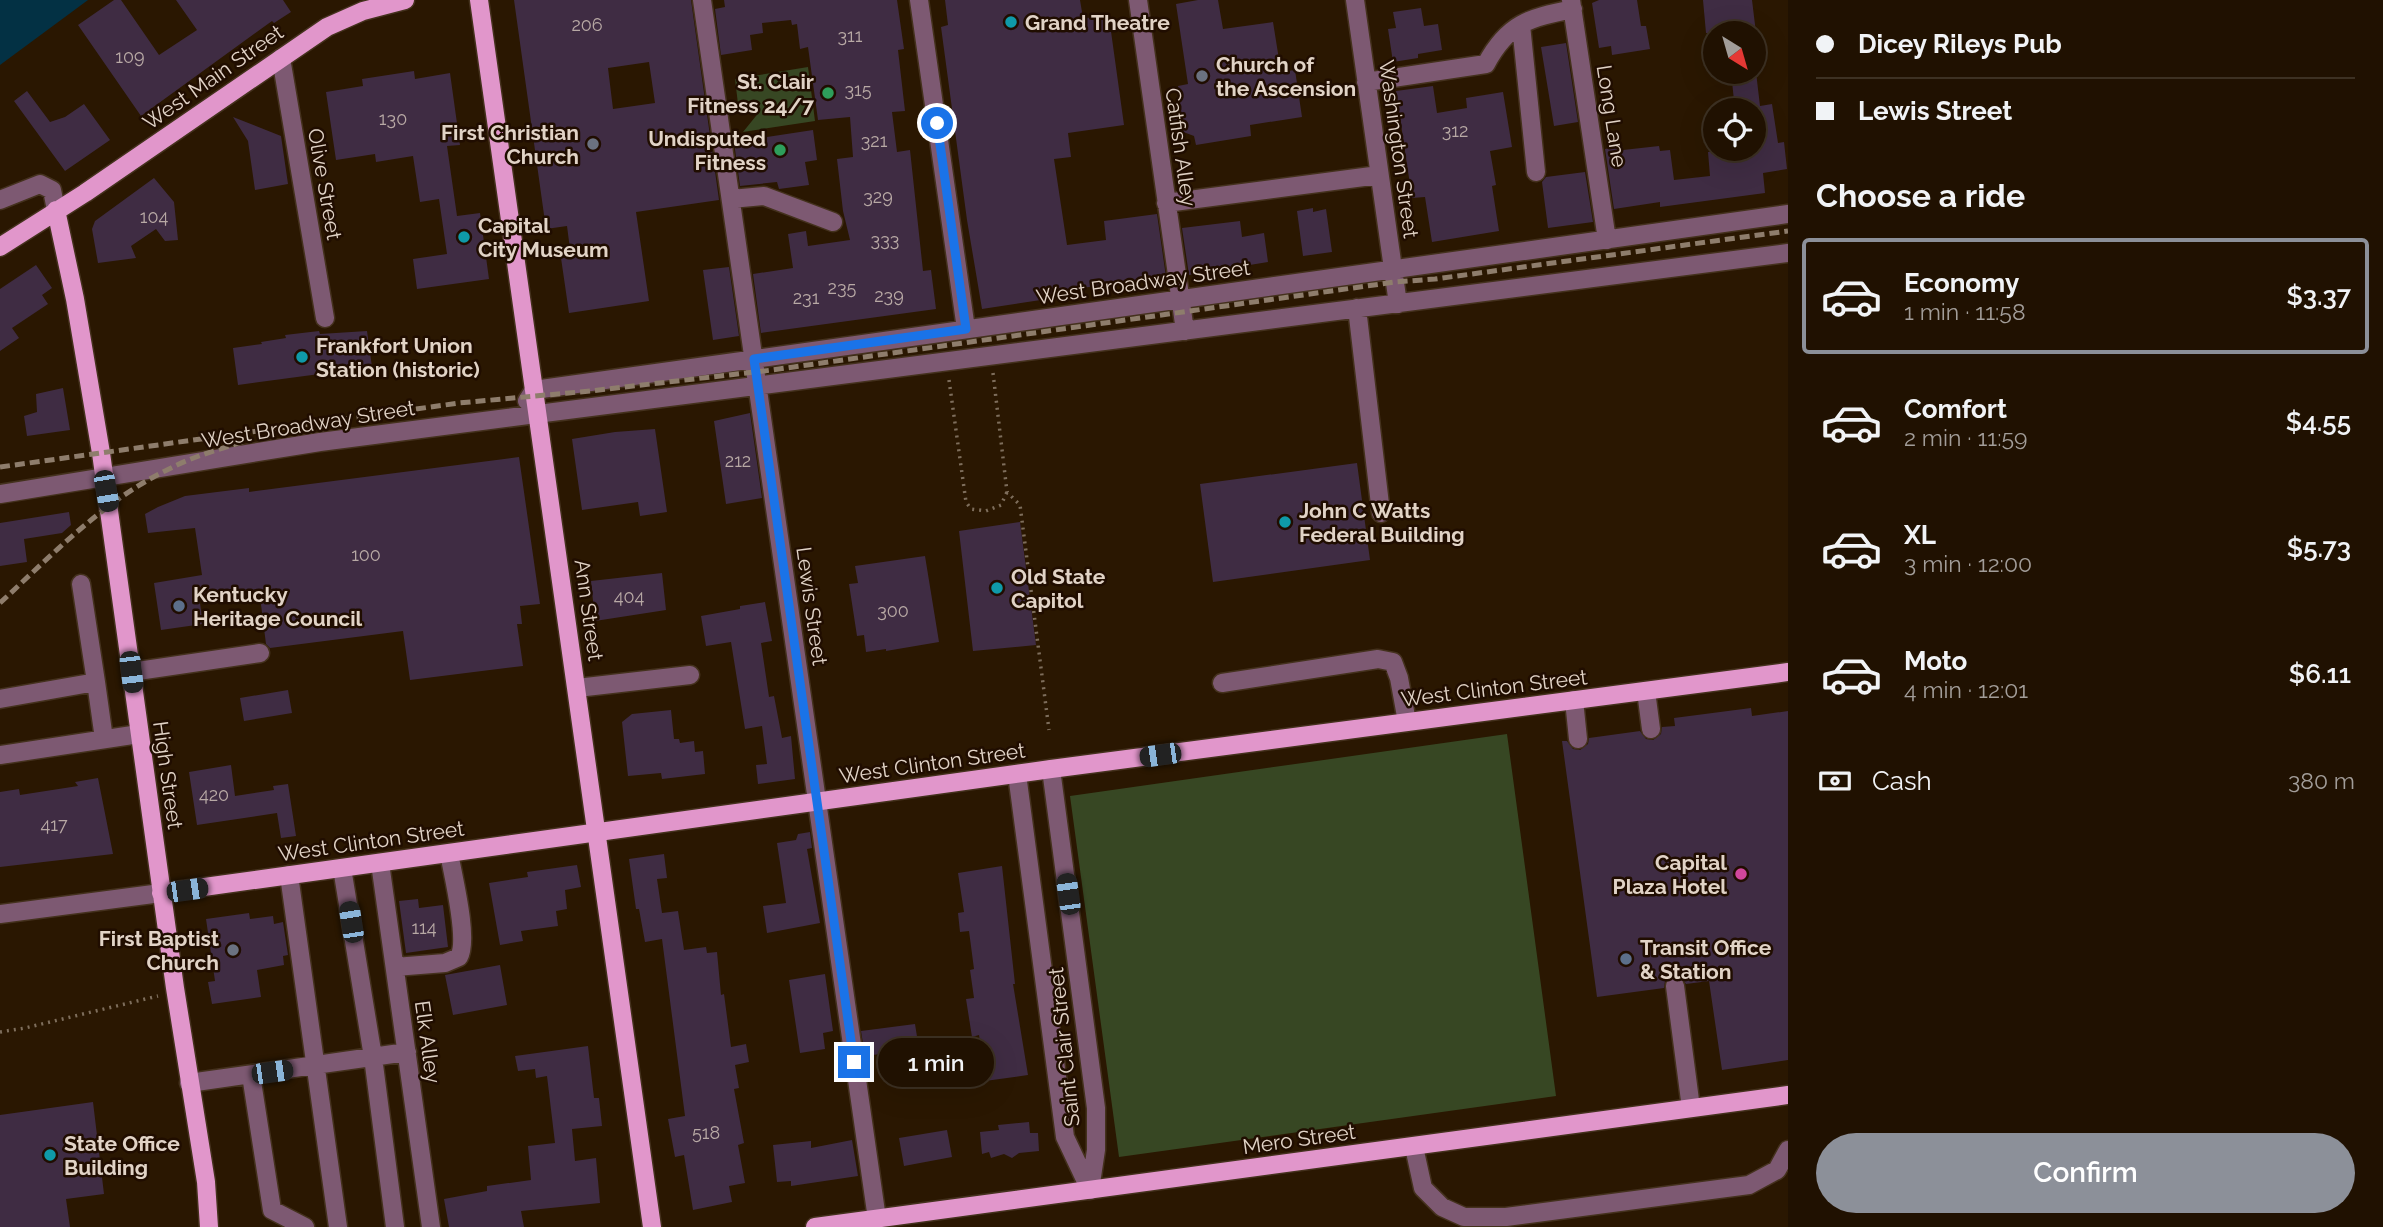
<!DOCTYPE html>
<html lang="en">
<head>
<meta charset="utf-8">
<style>
  :root { --surface:#201101; --page:#281a0b; --text:#f1f3f6; --muted:#a29d99; --line:#3d3123; --accent:#8c9099 }
  body { margin:0; font-family:Raleway,sans-serif; background:var(--page); color:var(--text); height:100vh; display:flex; flex-direction:column; font-size:26px; white-space:nowrap }
  * { box-sizing:border-box; margin:0 }
  p { font-size:23px; color:var(--muted) }
  .icon { flex:none; width:38px; height:38px; fill:none; stroke:currentColor; stroke-width:2; stroke-linecap:round; stroke-linejoin:round }
  .map { position:relative; flex:1; overflow:hidden }
  .drawer { display:flex; flex-direction:column; background:var(--surface); width:595px }
  .drawer>* { flex:none }
  .guide { display:grid; align-content:center; height:154px; padding:0 28px; background:var(--surface) }
  .needle { width:46px; rotate:143deg }
  .controls { position:absolute; left:1703px; top:21px; display:grid; gap:14px }
  .controls a { display:grid; place-items:center; width:63px; height:63px; border-radius:50%; background:var(--surface); box-shadow:0 7px 28px #0002,0 0 0 2px var(--line); font-size:35px }
  .end { position:absolute; width:32px; height:32px; margin:-16px; border:9px solid #1a73e8; background:#fff; box-shadow:0 0 0 4px #fff }
  .from { border-radius:50% }
  .bubble { position:absolute; height:49px; border-radius:24px; background:var(--surface); box-shadow:0 7px 28px #0002,0 0 0 2px var(--line); font-size:23px; font-weight:600; line-height:49px; text-align:center }
  .car { position:absolute; width:21px; height:42px; margin:-21px -10px; border-radius:9px; box-shadow:0 0 5px 2px #0007; background:linear-gradient(#222 24%,#8ab4d8 0 40%,#222 0 76%,#8ab4d8 0 86%,#222 0) }
  .guide b { display:flex; align-items:center; gap:24px; height:66px; font-size:26px }
  .guide b+b { border-top:2px solid var(--line) }
  .guide i { width:18px; height:18px; background:var(--text) }
  ul { padding:0; list-style:none }
  li { display:flex; align-items:center; gap:21px; height:116px; margin:0 14px 10px; padding:0 14px; border:4px solid transparent; border-radius:7px }
  li div { flex:1 }
  li b { display:block; font-size:26px }
  li em { font-style:normal; font-weight:600 }
  li.current { border-color:var(--accent) }
  li>.icon { width:63px; height:63px; stroke-width:1.5 }
  h2 { padding:0 28px; font-size:32px; line-height:84px }
  .pay { display:flex; align-items:center; gap:18px; height:77px; padding:0 28px; font-size:26px }
  .pay p { margin-inline-start:auto }
  .action { display:flex; gap:14px; margin-top:auto; padding:14px 28px }
  .action a { flex:1; height:80px; border-radius:42px; background:var(--accent); color:#fff; font-size:28px; font-weight:600; line-height:80px; text-align:center }
  main { display:flex; flex:1; min-height:0 }
  .map>svg:first-child { display:block }
  .green { fill:#374723 }
  .water { fill:#033144 }
  .building { fill:#3f2c43; fill-rule:evenodd }
  .lines { fill:none; stroke-linecap:round; stroke-linejoin:round }
  .minor-casing { stroke:#44311d; stroke-width:21 }
  .major-casing { stroke:#44311d; stroke-width:21 }
  .path { stroke:#7e6e5c; stroke-width:3.5; stroke-dasharray:2 5; stroke-linecap:butt }
  .minor { stroke:#7d5972; stroke-width:18 }
  .major { stroke:#e196cb; stroke-width:18 }
  .rail { stroke:#8e7d6c; stroke-width:5; stroke-dasharray:10 5; stroke-linecap:butt }
  .route { stroke:#1a73e8; stroke-width:9 }
  .culture-dot { fill:#0f9aa8; stroke:#200d00; stroke-width:2.5 }
  .worship-dot { fill:#6b7280; stroke:#200d00; stroke-width:2.5 }
  .leisure-dot { fill:#2e9e5b; stroke:#200d00; stroke-width:2.5 }
  .service-dot { fill:#5c6f8a; stroke:#200d00; stroke-width:2.5 }
  .hotel-dot { fill:#d1479c; stroke:#200d00; stroke-width:2.5 }
  .labels { text-anchor:middle; dominant-baseline:central; stroke-width:5; stroke-linejoin:round; paint-order:stroke }
  .number-label { font-size:18px; fill:#b8a9a5 }
  .poi-label { font-size:21px; font-weight:bold; fill:#e1d3c6; stroke:#200d00; text-anchor:start }
  .street-label { font-size:21px; fill:#e1d3c6; stroke:#200d00 }
</style>
</head>
<body>
<main>
<div class="map">
<svg width="1788" height="1227" viewBox="0 0 1788 1227">
  <rect width="100%" height="100%" fill="#2a1701"/>
  <!-- green -->
  <path class="green" d="M808,67L815,121L743,132L760,111L756,102L738,104L735,79Z
    M1507,734L1556,1096L1119,1157L1070,796Z"/>
  <!-- water -->
  <path class="water" d="M0,0H88L0,65Z"/>
  <!-- building -->
  <path class="building" d="M114,0H121L159,55L197,30L176,0H283L291,12L274,23L272,21L141,116L78,25Z
    M514,0H691L719,200L636,212L649,301L569,313L561,258L571,257L567,226L546,229ZM649,62L655,103L613,109L608,68Z
    M724,0H897L904,49L898,50L905,111L892,112L897,152L910,150L923,271L931,270L936,309L761,333L753,274L793,268L788,234L806,231L808,246L850,240L843,211L837,159L853,157L850,117L818,120L808,47L800,49L797,24L792,25L791,20L762,23L763,33L750,35L752,50L721,55L715,9L725,7Z
    M945,0H1080L1083,18L1109,17L1124,125L1068,133L1071,157L1054,159L1067,245L1106,240L1104,221L1157,214L1166,277L1066,290L1067,296L982,309L967,220L941,27L948,25Z
    M1198,0H1218L1223,29L1273,22L1281,72L1295,70L1302,117L1250,125L1251,136L1196,145L1194,136L1178,130L1171,122L1169,113L1172,104L1180,99L1178,86L1188,84L1176,4Z
    M1599,0H1637L1641,26H1646L1650,49L1612,55L1611,46L1599,48L1592,3Z
    M1703,0H1752L1756,33H1706Z
    M1421,8L1424,26L1438,24L1442,50L1418,54V58L1393,62L1388,29L1396,28L1393,12Z
    M1566,43L1578,122L1554,126L1541,47Z
    M414,71L415,79L450,73L460,145L447,146L457,216L480,213L489,279L417,289L413,259L447,254L439,199L420,202L413,156L376,162L375,154L336,160L326,92L363,86L362,79Z
    M1731,72H1756L1760,106L1772,104L1778,143L1784,142L1787,169L1763,173L1765,193L1660,207V202L1614,209L1605,149L1622,146L1623,150L1659,146L1660,151L1670,150L1674,180L1710,176L1708,152L1754,149V110H1735Z
    M1433,86L1437,113L1467,108L1466,98L1503,92L1512,147L1490,151L1496,185L1492,186L1499,231L1432,242L1425,197L1412,198L1396,91Z
    M27,91L50,122L65,117L84,104L110,140L65,171L14,101Z
    M233,117L281,136L288,184L255,190L248,141Z
    M813,130L817,160L805,162L809,185L779,189L777,182L740,186L734,142Z
    M1585,172L1593,222L1548,228L1542,182L1546,177Z
    M154,178L174,202L178,240L165,241L156,229L131,246L136,258L98,263L92,229L95,221Z
    M1313,208V212L1326,209L1332,252L1303,256L1297,211Z
    M1240,221L1242,237L1264,233L1268,262L1189,275L1182,228Z
    M36,265L52,288L42,295L48,304L12,328L19,338L0,351V289Z
    M729,267L739,336L713,340L703,270Z
    M319,331L320,334L367,331L372,367L238,385L233,348L262,344L261,342L286,338L285,335Z
    M63,388L70,430L27,436L24,416L37,412L36,394Z
    M750,413L762,498L726,504L714,421Z
    M655,429L667,512L640,516L638,502L582,510L572,439L615,432Z
    M519,457L540,604L520,606L522,624H517L523,666L410,680L403,631L270,648L266,644L259,589L199,596L203,624L161,630L154,583L202,575L195,528L148,533L145,514L158,507L185,496L249,488V492Z
    M1357,463L1370,560L1213,582L1200,484Z
    M69,512L71,525L62,533L24,539L27,562L0,566V523Z
    M1020,522L1036,645L973,651L959,531Z
    M925,556L939,642L886,651V649L866,652L864,635L857,636L849,584L858,583L855,566Z
    M662,573L666,610L595,621L591,581Z
    M765,602L772,641L761,643L769,697L774,696L782,738L791,736L795,779L758,784L756,765L767,764L762,726L745,729L731,642L706,646L701,616L740,609V606Z
    M288,690L292,713L244,721L240,698Z
    M1751,708L1752,716L1788,711V1060L1722,1070L1709,981L1686,984L1680,976L1673,975L1665,981L1664,988L1597,997L1562,741H1567L1573,749L1580,750L1588,744L1589,738L1640,731L1646,739L1653,740L1661,734L1662,727L1675,726L1674,718Z
    M671,710L674,739H679L680,743L694,741L695,752L703,751L705,774L662,779L661,773L628,776L622,722L632,714Z
    M231,765L235,796L274,790L273,786L288,784L296,836L281,838L277,813L197,825L189,772Z
    M98,778L113,854L0,867V792L19,789L20,795L78,786L75,782Z
    M810,832L812,848L807,849L820,923L767,933L763,906L786,903L777,843L796,840L798,834Z
    M664,854L667,878L657,879L662,913L678,911L684,950L706,947L707,953L717,952L721,995L724,994L731,1047L746,1044L749,1062L735,1065L739,1088L734,1089L744,1143L738,1145L745,1183L729,1186L732,1202L693,1210L684,1155L675,1157L668,1119L685,1116L662,939L645,942L639,909H636L629,859Z
    M577,865L581,887L565,890L567,909L556,911L558,926L521,931L523,941L500,945L489,883L528,877L527,872Z
    M1002,866L1015,984H1013L1028,1075L985,1081L979,1035L972,1037L966,999L974,998L970,970L974,969L969,931L960,932L958,913L964,912L958,873Z
    M418,899L419,908L443,905L448,947L406,953L399,901Z
    M249,913L250,919L273,916L274,924L283,922L288,955L283,956L284,965L257,970L261,997L212,1004L208,982L215,981L206,919Z
    M500,965L507,1005L453,1015L445,975Z
    M825,974L833,1031L823,1033L825,1049L800,1053L789,980Z
    M915,1024L919,1049L865,1056L861,1031Z
    M588,1046L594,1098H599L602,1126L572,1129L575,1161L596,1158L600,1203L521,1211L524,1227H449L444,1199L487,1191V1186L531,1180L528,1146L555,1143L547,1076L536,1078L535,1069L518,1071L515,1056Z
    M93,1102L104,1194L66,1199L70,1227H0V1115Z
    M1029,1122L1030,1133H1038L1039,1151L1019,1153L1012,1158L1004,1154L991,1158L989,1152L982,1154L980,1132L999,1130L998,1125Z
    M947,1130L952,1157L904,1166L899,1138Z
    M852,1140L858,1176L791,1186V1181L777,1182L773,1145L811,1141V1148Z"/>
  <g class="lines">
    <defs>
      <path id="minor" d="M702,0L877,1219
        M919,0L966,329
        M1138,0L1185,331
        M1355,0L1398,304
        M1571,0L1607,240
        M1521,25L1536,172
        M281,58L325,318
        M1366,82L1486,64C1508,23 1529,18 1573,9
        M731,199L764,196L833,222
        M0,200L40,184L52,190L56,210
        M1166,203L1379,175
        M1357,308L1381,513
        M527,401L534,390L1788,214
        M0,494L320,442L1788,253
        M81,584L96,682
        M131,672L260,653
        M1222,683L1378,659L1393,662L1399,678L1407,722
        M577,688L690,675
        M1646,691L1651,729
        M0,699L96,682L104,739
        M1574,700L1578,739
        M0,755L139,734
        M1051,769L1096,1108V1150L1090,1190
        M1017,774L1065,1137L1090,1190
        M380,863L431,1227
        M342,868L373,1057L395,1227
        M289,875L338,1227
        M0,914L161,893
        M395,967L445,963L459,957C469,939 453,876 449,853
        M1675,986L1691,1108
        M251,1075L272,1210L305,1227
        M189,1083L407,1052
        M1414,1147L1423,1188L1442,1207L1464,1217H1506L1749,1185L1777,1170L1788,1150"/>
      <path id="major" d="M479,0L652,1227
        M56,210L75,299L101,453L175,988L206,1182L209,1227
        M0,247L85,193L327,27L363,11L405,0
        M161,893L1051,769L1788,672
        M815,1227L1788,1095"/>
    </defs>
    <!-- minor casing -->
    <use href="#minor" class="minor-casing"/>
    <!-- major casing -->
    <use href="#major" class="major-casing"/>
    <!-- path -->
    <path class="path" d="M993,373L1007,492L1020,505L1049,730
      M949,380L966,502L971,509L986,511L1001,505L1007,492
      M0,1032L25,1028L158,996"/>
    <!-- minor -->
    <use href="#minor" class="minor"/>
    <!-- major -->
    <use href="#major" class="major"/>
    <!-- rail -->
    <path class="rail" d="M0,467L459,403L590,391L772,370L1395,282L1435,279L1788,231
      M0,603C53,554 105,499 171,468C196,455 225,448 251,439"/>
  </g>
  <g class="lines">
    <!-- route -->
    <path class="route" d="M854,1062L754,359L966,329L937,123"/>
  </g>
  <!-- markers -->
  <g class="culture-dot">
    <circle cx="1011" cy="22" r="7"/>
    <circle cx="464" cy="237" r="7"/>
    <circle cx="302" cy="357" r="7"/>
    <circle cx="1285" cy="522" r="7"/>
    <circle cx="997" cy="588" r="7"/>
    <circle cx="50" cy="1155" r="7"/>
  </g>
  <g class="worship-dot">
    <circle cx="1202" cy="76" r="7"/>
    <circle cx="593" cy="144" r="7"/>
    <circle cx="233" cy="950" r="7"/>
  </g>
  <g class="leisure-dot">
    <circle cx="828" cy="93" r="7"/>
    <circle cx="780" cy="150" r="7"/>
  </g>
  <g class="service-dot">
    <circle cx="179" cy="606" r="7"/>
    <circle cx="1626" cy="959" r="7"/>
  </g>
  <circle class="hotel-dot" cx="1741" cy="874" r="7"/>
  <g class="labels">
    <!-- number labels -->
    <g class="number-label">
      <text x="587" y="24">206</text>
      <text x="850" y="35">311</text>
      <text x="130" y="56">109</text>
      <text x="858" y="89">315</text>
      <text x="393" y="118">130</text>
      <text x="1455" y="130">312</text>
      <text x="874" y="140">321</text>
      <text x="878" y="196">329</text>
      <text x="154" y="216">104</text>
      <text x="885" y="239">333</text>
      <text x="842" y="287">235</text>
      <text x="889" y="295">239</text>
      <text x="806" y="297">231</text>
      <text x="738" y="460">212</text>
      <text x="366" y="554">100</text>
      <text x="629" y="596">404</text>
      <text x="893" y="610">300</text>
      <text x="214" y="794">420</text>
      <text x="54" y="824">417</text>
      <text x="424" y="927">114</text>
      <text x="706" y="1132">518</text>
    </g>
    <!-- poi labels -->
    <g class="poi-label">
      <text x="1025" y="22">Grand Theatre</text>
      <text x="1216" y="64">Church of<tspan x="1216" dy="24">the Ascension</tspan></text>
      <text x="814" y="81" text-anchor="end">St. Clair<tspan x="814" dy="24">Fitness 24/7</tspan></text>
      <text x="579" y="132" text-anchor="end">First Christian<tspan x="579" dy="24">Church</tspan></text>
      <text x="766" y="138" text-anchor="end">Undisputed<tspan x="766" dy="24">Fitness</tspan></text>
      <text x="478" y="225">Capital<tspan x="478" dy="24">City Museum</tspan></text>
      <text x="316" y="345">Frankfort Union<tspan x="316" dy="24">Station (historic)</tspan></text>
      <text x="1299" y="510">John C Watts<tspan x="1299" dy="24">Federal Building</tspan></text>
      <text x="1011" y="576">Old State<tspan x="1011" dy="24">Capitol</tspan></text>
      <text x="193" y="594">Kentucky<tspan x="193" dy="24">Heritage Council</tspan></text>
      <text x="1727" y="862" text-anchor="end">Capital<tspan x="1727" dy="24">Plaza Hotel</tspan></text>
      <text x="219" y="938" text-anchor="end">First Baptist<tspan x="219" dy="24">Church</tspan></text>
      <text x="1640" y="947">Transit Office<tspan x="1640" dy="24">&amp; Station</tspan></text>
      <text x="64" y="1143">State Office<tspan x="64" dy="24">Building</tspan></text>
    </g>
    <!-- street labels -->
    <g class="street-label">
      <text transform="translate(213 77) rotate(-35)">West Main Street</text>
      <text transform="translate(1612 116) rotate(81)">Long Lane</text>
      <text transform="translate(1181 147) rotate(82)">Catfish Alley</text>
      <text transform="translate(1399 149) rotate(82)">Washington Street</text>
      <text transform="translate(325 184) rotate(80)">Olive Street</text>
      <text transform="translate(1143 282) rotate(-8)">West Broadway Street</text>
      <text transform="translate(308 424) rotate(-9)">West Broadway Street</text>
      <text transform="translate(812 606) rotate(82)">Lewis Street</text>
      <text transform="translate(589 610) rotate(82)">Ann Street</text>
      <text transform="translate(1494 688) rotate(-7)">West Clinton Street</text>
      <text transform="translate(932 763) rotate(-8)">West Clinton Street</text>
      <text transform="translate(168 775) rotate(82)">High Street</text>
      <text transform="translate(371 841) rotate(-8)">West Clinton Street</text>
      <text transform="translate(428 1042) rotate(82)">Elk Alley</text>
      <text transform="translate(1064 1047) rotate(-96)">Saint Clair Street</text>
      <text transform="translate(1299 1139) rotate(-8)">Mero Street</text>
    </g>
  </g>
</svg>
<div class="controls">
<a><svg class="needle" viewBox="-14 -14 28 28"><path d="M0-13l5 13h-10z" fill="#e53935"/><path d="M0 13l5-13h-10z" fill="#a29d99"/></svg></a>
<a><svg class="icon" aria-label="locate" viewBox="0 0 24 24"><circle cx="12" cy="12" r="6"/><path d="M12 2v4M12 18v4M2 12h4M18 12h4"/></svg></a>
</div>
<i class="end from" style="left:937px;top:123px"></i>
<i class="end" style="left:854px;top:1062px"></i>
<div class="bubble" style="left:878px;top:1038px;width:116px">1 min</div>
<i class="car" style="left:106px;top:491px;rotate:170deg"></i>
<i class="car" style="left:131px;top:672px;rotate:173deg"></i>
<i class="car" style="left:1160px;top:755px;rotate:262deg"></i>
<i class="car" style="left:187px;top:890px;rotate:82deg"></i>
<i class="car" style="left:1068px;top:894px;rotate:352deg"></i>
<i class="car" style="left:351px;top:922px;rotate:351deg"></i>
<i class="car" style="left:272px;top:1072px;rotate:82deg"></i>
</div>
<section class="drawer">
<div class="guide">
<b><i class="from"></i>Dicey Rileys Pub</b>
<b><i></i>Lewis Street</b>
</div>
<h2>Choose a ride</h2>
<ul>
<li class="current"><svg class="icon" aria-label="car" viewBox="0 0 24 24"><path d="M5 17H2v-5l4-1 3-4h7l3 4 3 1v5h-3M9 17h6M6 11h13"/><circle cx="7" cy="17" r="2"/><circle cx="17" cy="17" r="2"/></svg><div><b>Economy</b><p>1 min · 11:58</p></div><em>$3.37</em></li>
<li><svg class="icon" aria-label="car" viewBox="0 0 24 24"><path d="M5 17H2v-5l4-1 3-4h7l3 4 3 1v5h-3M9 17h6M6 11h13"/><circle cx="7" cy="17" r="2"/><circle cx="17" cy="17" r="2"/></svg><div><b>Comfort</b><p>2 min · 11:59</p></div><em>$4.55</em></li>
<li><svg class="icon" aria-label="car" viewBox="0 0 24 24"><path d="M5 17H2v-5l4-1 3-4h7l3 4 3 1v5h-3M9 17h6M6 11h13"/><circle cx="7" cy="17" r="2"/><circle cx="17" cy="17" r="2"/></svg><div><b>XL</b><p>3 min · 12:00</p></div><em>$5.73</em></li>
<li><svg class="icon" aria-label="car" viewBox="0 0 24 24"><path d="M5 17H2v-5l4-1 3-4h7l3 4 3 1v5h-3M9 17h6M6 11h13"/><circle cx="7" cy="17" r="2"/><circle cx="17" cy="17" r="2"/></svg><div><b>Moto</b><p>4 min · 12:01</p></div><em>$6.11</em></li>
</ul>
<div class="pay"><svg class="icon" aria-label="cash" viewBox="0 0 24 24"><path d="M3 7h18v10H3z"/><circle cx="12" cy="12" r="2"/></svg>Cash<p>380 m</p></div>
<div class="action"><a>Confirm</a></div>
</section>
</main>
</body>
</html>
